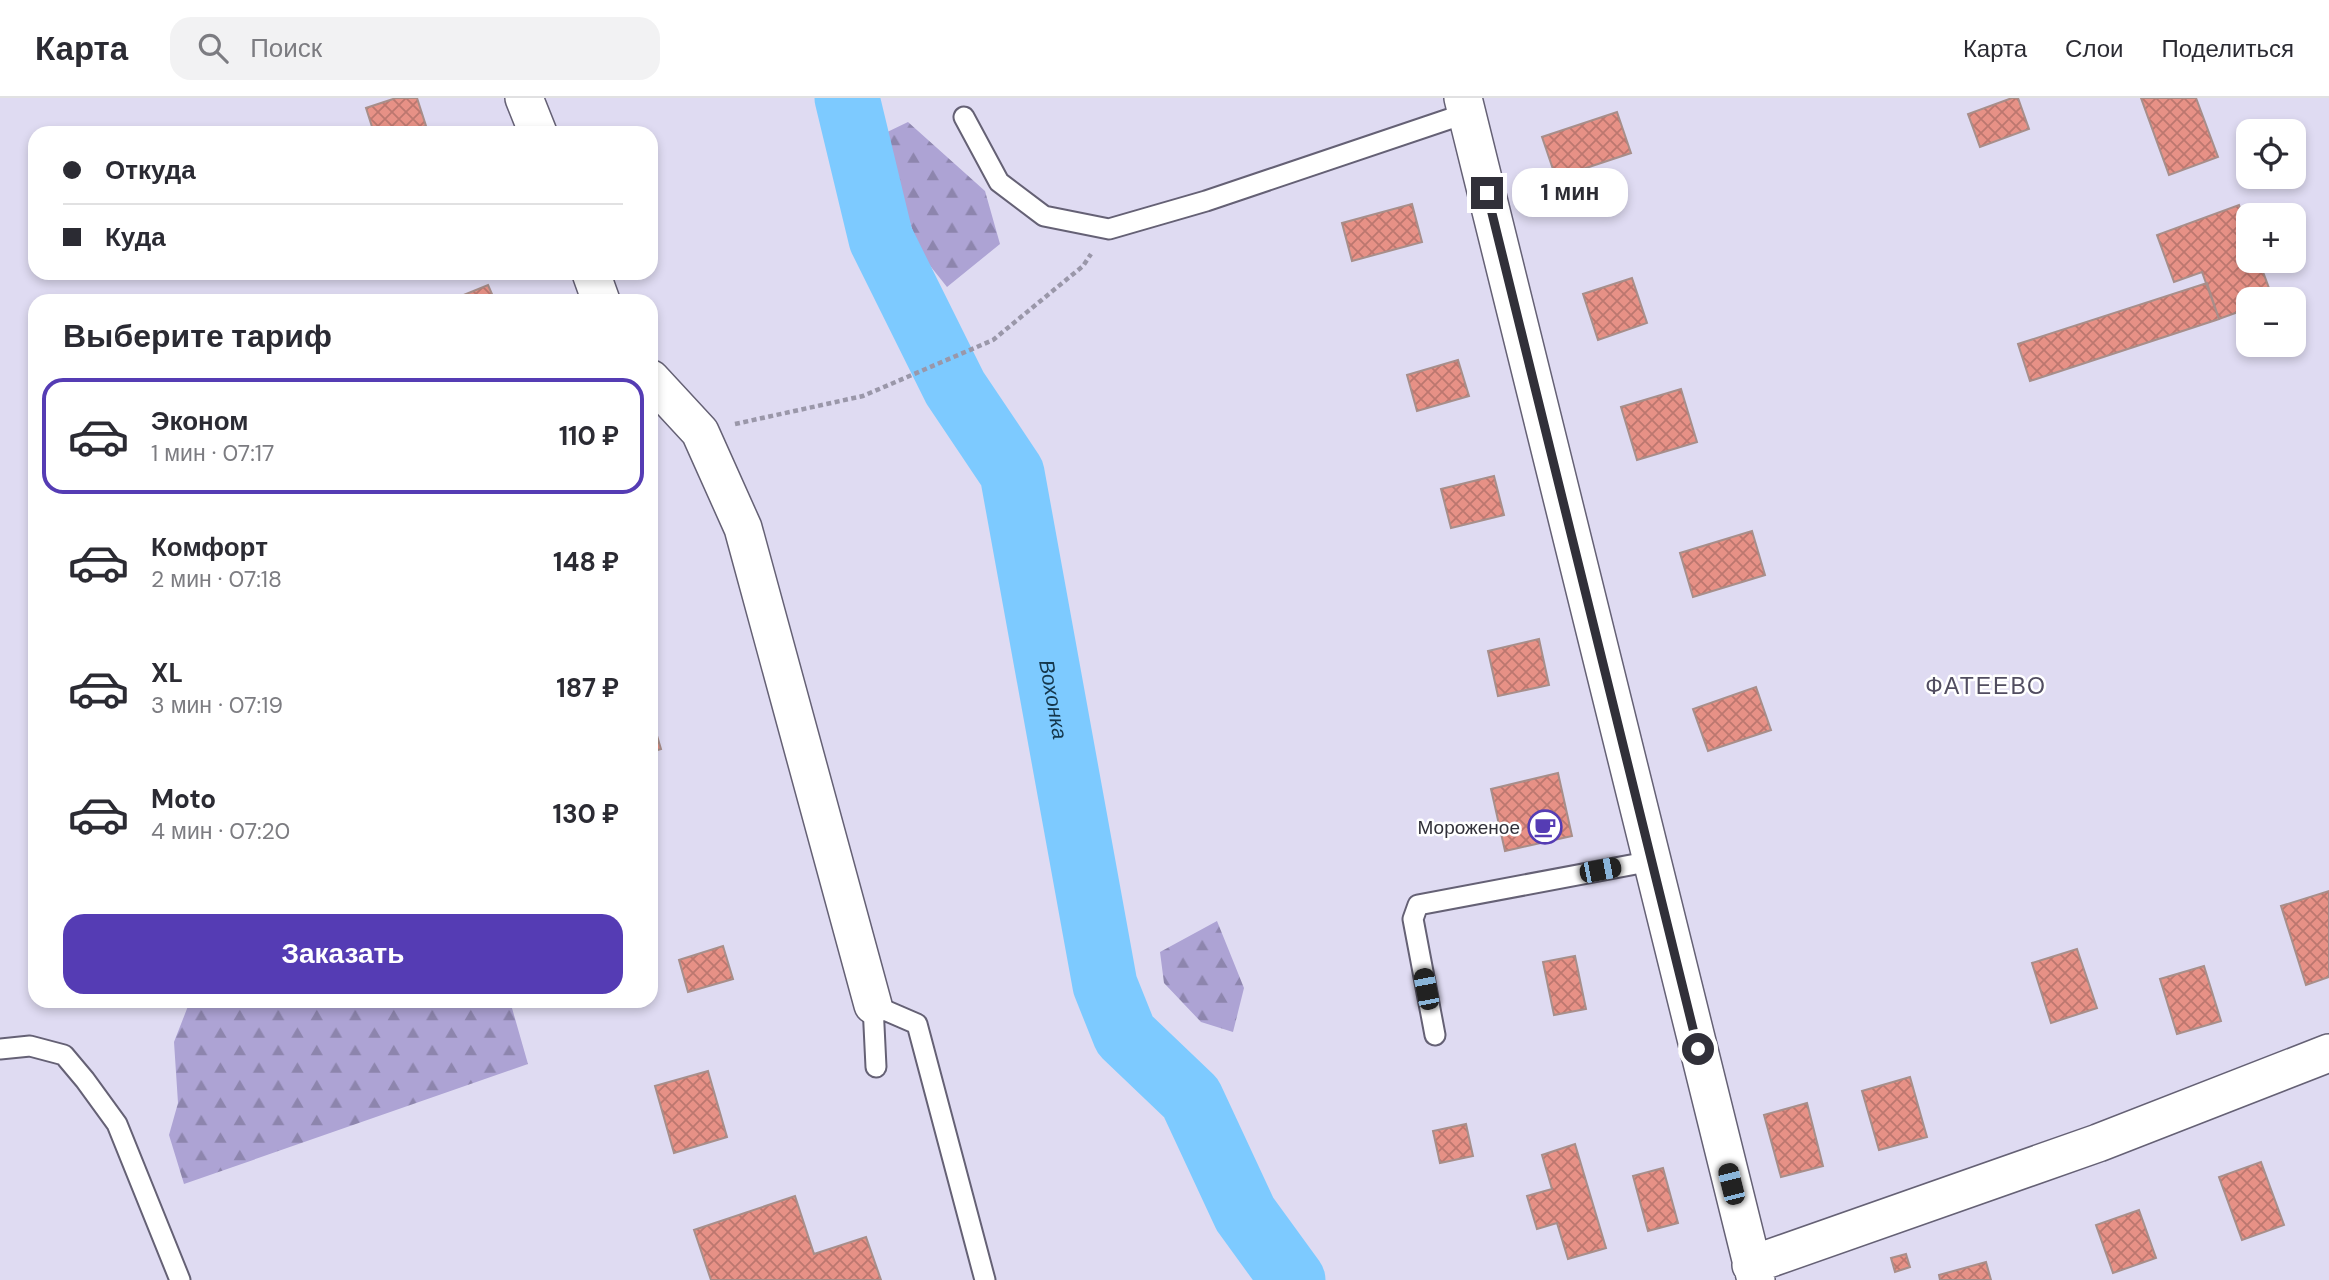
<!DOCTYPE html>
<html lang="ru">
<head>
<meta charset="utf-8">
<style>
  :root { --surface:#fff; --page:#f2f2f3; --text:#2b2b33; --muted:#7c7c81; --line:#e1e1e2; --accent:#553cb4 }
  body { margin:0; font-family:"DM Sans",sans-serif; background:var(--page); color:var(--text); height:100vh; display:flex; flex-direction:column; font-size:26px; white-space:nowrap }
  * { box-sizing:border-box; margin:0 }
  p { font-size:23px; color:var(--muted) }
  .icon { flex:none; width:38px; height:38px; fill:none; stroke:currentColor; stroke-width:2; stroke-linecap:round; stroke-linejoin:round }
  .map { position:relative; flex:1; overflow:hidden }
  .side { position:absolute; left:28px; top:196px; width:630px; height:714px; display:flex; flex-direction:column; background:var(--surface); border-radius:21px; box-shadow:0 4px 10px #0003 }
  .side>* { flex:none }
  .guide { position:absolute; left:28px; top:28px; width:630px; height:154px; border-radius:21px; box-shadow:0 4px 10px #0003; display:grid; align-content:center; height:154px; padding:0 35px; background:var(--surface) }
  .fabs { position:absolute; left:2236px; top:21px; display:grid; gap:14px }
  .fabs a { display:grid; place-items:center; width:70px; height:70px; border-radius:14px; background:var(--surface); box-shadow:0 4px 10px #0003; font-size:35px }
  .end { position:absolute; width:32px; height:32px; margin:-16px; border:9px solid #313039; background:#fff; box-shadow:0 0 0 4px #fff }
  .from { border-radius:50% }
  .bubble { position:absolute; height:49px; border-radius:21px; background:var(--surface); box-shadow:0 4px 10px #0003; font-size:23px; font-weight:700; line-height:49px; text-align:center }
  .car { position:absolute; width:21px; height:42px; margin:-21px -10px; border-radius:9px; box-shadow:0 0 5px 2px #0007; background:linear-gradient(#222 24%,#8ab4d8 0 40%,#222 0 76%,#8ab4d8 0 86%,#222 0) }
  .guide b { display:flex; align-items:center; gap:24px; height:66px; font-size:26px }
  .guide b+b { border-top:2px solid var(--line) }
  .guide i { width:18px; height:18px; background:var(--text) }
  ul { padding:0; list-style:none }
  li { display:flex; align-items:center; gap:21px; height:116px; margin:0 14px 10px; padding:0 21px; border:4px solid transparent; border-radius:21px }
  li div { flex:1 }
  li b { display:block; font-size:26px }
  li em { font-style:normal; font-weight:700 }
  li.current { border-color:var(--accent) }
  li>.icon { width:63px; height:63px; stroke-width:1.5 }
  h2 { padding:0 35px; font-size:32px; line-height:84px }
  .button { display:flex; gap:14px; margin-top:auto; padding:14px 35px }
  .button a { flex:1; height:80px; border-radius:21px; background:var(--accent); color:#fff; font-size:28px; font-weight:700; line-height:80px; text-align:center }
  header { display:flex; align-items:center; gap:42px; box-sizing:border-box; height:98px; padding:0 35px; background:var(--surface); border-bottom:2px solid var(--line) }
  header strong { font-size:33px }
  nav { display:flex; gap:38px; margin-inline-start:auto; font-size:24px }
  .search { width:490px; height:63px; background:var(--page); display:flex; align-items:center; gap:18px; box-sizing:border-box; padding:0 24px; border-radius:21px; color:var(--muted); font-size:26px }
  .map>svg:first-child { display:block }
  .forest { fill:url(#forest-firs) }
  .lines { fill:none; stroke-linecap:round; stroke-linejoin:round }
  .river { stroke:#7dcaff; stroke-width:65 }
  .building { fill:url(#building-cross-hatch); stroke:#a78e8a; stroke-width:2 }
  .lane-casing { stroke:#656175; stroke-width:23 }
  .street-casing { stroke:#656175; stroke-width:40 }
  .path { stroke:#9a97a9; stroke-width:4.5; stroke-dasharray:5 3.5; stroke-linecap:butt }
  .lane { stroke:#fff; stroke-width:19 }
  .street { stroke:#fff; stroke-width:37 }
  .route { stroke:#313039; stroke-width:9 }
  .labels { text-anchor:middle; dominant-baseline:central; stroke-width:5; stroke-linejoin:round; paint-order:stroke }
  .poi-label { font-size:19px; fill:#313039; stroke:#fff; text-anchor:end }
  .water-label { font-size:21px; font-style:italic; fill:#15374c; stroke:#fff }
  .quarter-label { font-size:23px; letter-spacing:2px; fill:#514d60; stroke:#fff }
</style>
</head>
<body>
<header>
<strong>Карта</strong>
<div class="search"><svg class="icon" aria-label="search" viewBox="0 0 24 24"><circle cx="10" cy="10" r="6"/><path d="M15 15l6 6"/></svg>Поиск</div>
<nav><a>Карта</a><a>Слои</a><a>Поделиться</a></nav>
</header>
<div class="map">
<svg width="2329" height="1182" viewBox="0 0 2329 1182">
  <defs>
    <pattern id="forest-firs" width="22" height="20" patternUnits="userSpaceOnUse" patternTransform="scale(1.75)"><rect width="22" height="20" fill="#ada3d4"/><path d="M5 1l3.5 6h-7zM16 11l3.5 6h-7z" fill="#8d85ad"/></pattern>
    <pattern id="building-cross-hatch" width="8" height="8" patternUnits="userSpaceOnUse" patternTransform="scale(1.75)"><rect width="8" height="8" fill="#e79186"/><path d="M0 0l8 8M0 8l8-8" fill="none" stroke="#bc776f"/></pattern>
  </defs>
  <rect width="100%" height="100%" fill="#dfdbf2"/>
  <!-- forest -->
  <path class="forest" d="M908,24L985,93L1000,146L947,189L920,155L881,37Z
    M1217,823L1244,890L1233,934L1201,924L1164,885L1160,854Z
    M190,903H510L528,966L184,1086L169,1037L178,1005L174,944Z"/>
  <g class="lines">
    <!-- river -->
    <path class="river" id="s1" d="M847,0L881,141L955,290L1012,375L1105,887L1125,937L1191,1000L1245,1116L1293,1182"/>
  </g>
  <!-- building -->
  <path class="building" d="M396,0H417L426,28L406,35H374L366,10Z
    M2012,0H2018L2029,31L1980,49L1968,16Z
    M2141,0H2196L2218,59L2169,77Z
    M1617,14L1631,55L1556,80L1542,39Z
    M1412,106L1422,144L1352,163L1342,125Z
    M2239,107L2249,134V163H2259L2273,201H2249V210L2219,221L2202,174L2174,184L2157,137Z
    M1632,180L1647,225L1598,242L1583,196Z
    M2207,185L2219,221L2030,283L2018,246Z
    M488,187L495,203H449Z
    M1458,262L1469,298L1417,313L1407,277Z
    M1681,291L1697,344L1637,362L1621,309Z
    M1494,378L1504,417L1451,430L1441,391Z
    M1752,433L1765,477L1693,499L1680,455Z
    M1539,541L1549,587L1498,598L1488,553Z
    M1756,589L1771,632L1708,653L1693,611Z
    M652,621L661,651L651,654V622Z
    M1558,675L1572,738L1505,753L1491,691Z
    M2329,793V879L2306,887L2281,808Z
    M723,848L733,881L688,894L679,862Z
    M2077,851L2097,910L2051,925L2032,865Z
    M1575,858L1586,911L1554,917L1543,864Z
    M2204,868L2221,923L2177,936L2160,881Z
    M708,973L727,1039L674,1055L655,988Z
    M1910,979L1927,1039L1879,1052L1862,993Z
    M1807,1005L1823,1068L1781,1079L1764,1017Z
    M1466,1026L1473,1058L1440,1065L1433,1033Z
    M1575,1046L1606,1150L1568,1161L1557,1125L1537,1131L1527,1098L1552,1091L1542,1057Z
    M2261,1064L2284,1127L2242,1142L2219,1079Z
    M1663,1070L1678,1125L1648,1133L1633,1078Z
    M795,1098L814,1156L866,1139L881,1182H711L694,1132Z
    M2139,1112L2156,1160L2113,1175L2096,1127Z
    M1906,1156L1910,1169L1895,1174L1891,1160Z
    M1986,1164L1991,1182H1940L1939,1177Z"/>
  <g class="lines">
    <defs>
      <path id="lane" d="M964,19L999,84L1044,118L1109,131L1206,103L1467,15
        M1435,937L1413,821L1418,807L1652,763
        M0,951L30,948L64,957L85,982L117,1026L180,1182
        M876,969L873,907L917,926L985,1182"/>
      <path id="street" d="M524,0L538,35
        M1463,0L1756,1182
        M591,175L601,203
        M651,281L700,334L743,430L873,907
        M1751,1167L2098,1045L2329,955"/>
    </defs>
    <!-- lane casing -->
    <use href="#lane" class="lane-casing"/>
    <!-- street casing -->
    <use href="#street" class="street-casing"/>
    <!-- path -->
    <path class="path" d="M735,326L863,298L993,242L1083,168L1091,156"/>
    <!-- lane -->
    <use href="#lane" class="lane"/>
    <!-- street -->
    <use href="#street" class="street"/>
  </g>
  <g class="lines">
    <!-- route -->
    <path class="route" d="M1487,95L1698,951"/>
  </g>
  <!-- icons -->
  <defs>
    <symbol id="cafe-ring" viewBox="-11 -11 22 22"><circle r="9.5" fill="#fff" stroke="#553cb4" stroke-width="1.5"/><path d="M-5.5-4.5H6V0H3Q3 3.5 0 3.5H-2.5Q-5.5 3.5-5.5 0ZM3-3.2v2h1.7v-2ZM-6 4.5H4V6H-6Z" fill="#553cb4"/></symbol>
  </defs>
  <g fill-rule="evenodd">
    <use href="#cafe-ring" x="1526" y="710" width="38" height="38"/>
  </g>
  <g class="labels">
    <!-- poi labels -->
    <g class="poi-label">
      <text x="1520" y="729">Мороженое</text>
    </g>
    <!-- water labels -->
    <g class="water-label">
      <text stroke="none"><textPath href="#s1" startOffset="644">Вохонка</textPath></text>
    </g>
    <!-- quarter labels -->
    <g class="quarter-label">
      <text x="1986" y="588">ФАТЕЕВО</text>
    </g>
  </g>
</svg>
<div class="fabs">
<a><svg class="icon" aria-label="locate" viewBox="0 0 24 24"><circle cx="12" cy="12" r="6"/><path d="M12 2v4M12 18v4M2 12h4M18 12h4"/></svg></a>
<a>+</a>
<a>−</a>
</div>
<i class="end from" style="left:1698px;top:951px"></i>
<i class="end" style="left:1487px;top:95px"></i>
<div class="bubble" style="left:1512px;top:70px;width:116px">1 мин</div>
<i class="car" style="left:1600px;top:772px;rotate:79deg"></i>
<i class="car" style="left:1426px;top:891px;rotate:349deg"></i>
<i class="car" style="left:1731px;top:1086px;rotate:346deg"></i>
<div class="guide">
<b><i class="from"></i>Откуда</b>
<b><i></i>Куда</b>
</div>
<section class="side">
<h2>Выберите тариф</h2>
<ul>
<li class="current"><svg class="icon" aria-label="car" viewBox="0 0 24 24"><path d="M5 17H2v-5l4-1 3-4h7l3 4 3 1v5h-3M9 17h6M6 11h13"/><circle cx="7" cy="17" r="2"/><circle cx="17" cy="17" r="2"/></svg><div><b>Эконом</b><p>1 мин · 07:17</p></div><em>110 ₽</em></li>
<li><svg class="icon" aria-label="car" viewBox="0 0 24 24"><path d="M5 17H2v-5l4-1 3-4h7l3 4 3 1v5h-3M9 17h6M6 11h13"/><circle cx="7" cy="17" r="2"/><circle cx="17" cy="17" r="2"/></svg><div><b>Комфорт</b><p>2 мин · 07:18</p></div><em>148 ₽</em></li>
<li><svg class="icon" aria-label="car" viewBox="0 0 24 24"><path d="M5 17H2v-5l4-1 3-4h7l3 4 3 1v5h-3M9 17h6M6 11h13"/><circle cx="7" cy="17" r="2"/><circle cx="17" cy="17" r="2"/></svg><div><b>XL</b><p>3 мин · 07:19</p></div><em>187 ₽</em></li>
<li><svg class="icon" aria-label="car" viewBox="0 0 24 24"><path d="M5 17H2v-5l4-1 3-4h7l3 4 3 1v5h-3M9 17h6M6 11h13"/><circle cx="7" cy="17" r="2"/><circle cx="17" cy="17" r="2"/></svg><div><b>Moto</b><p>4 мин · 07:20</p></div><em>130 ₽</em></li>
</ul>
<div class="button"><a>Заказать</a></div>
</section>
</div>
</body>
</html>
